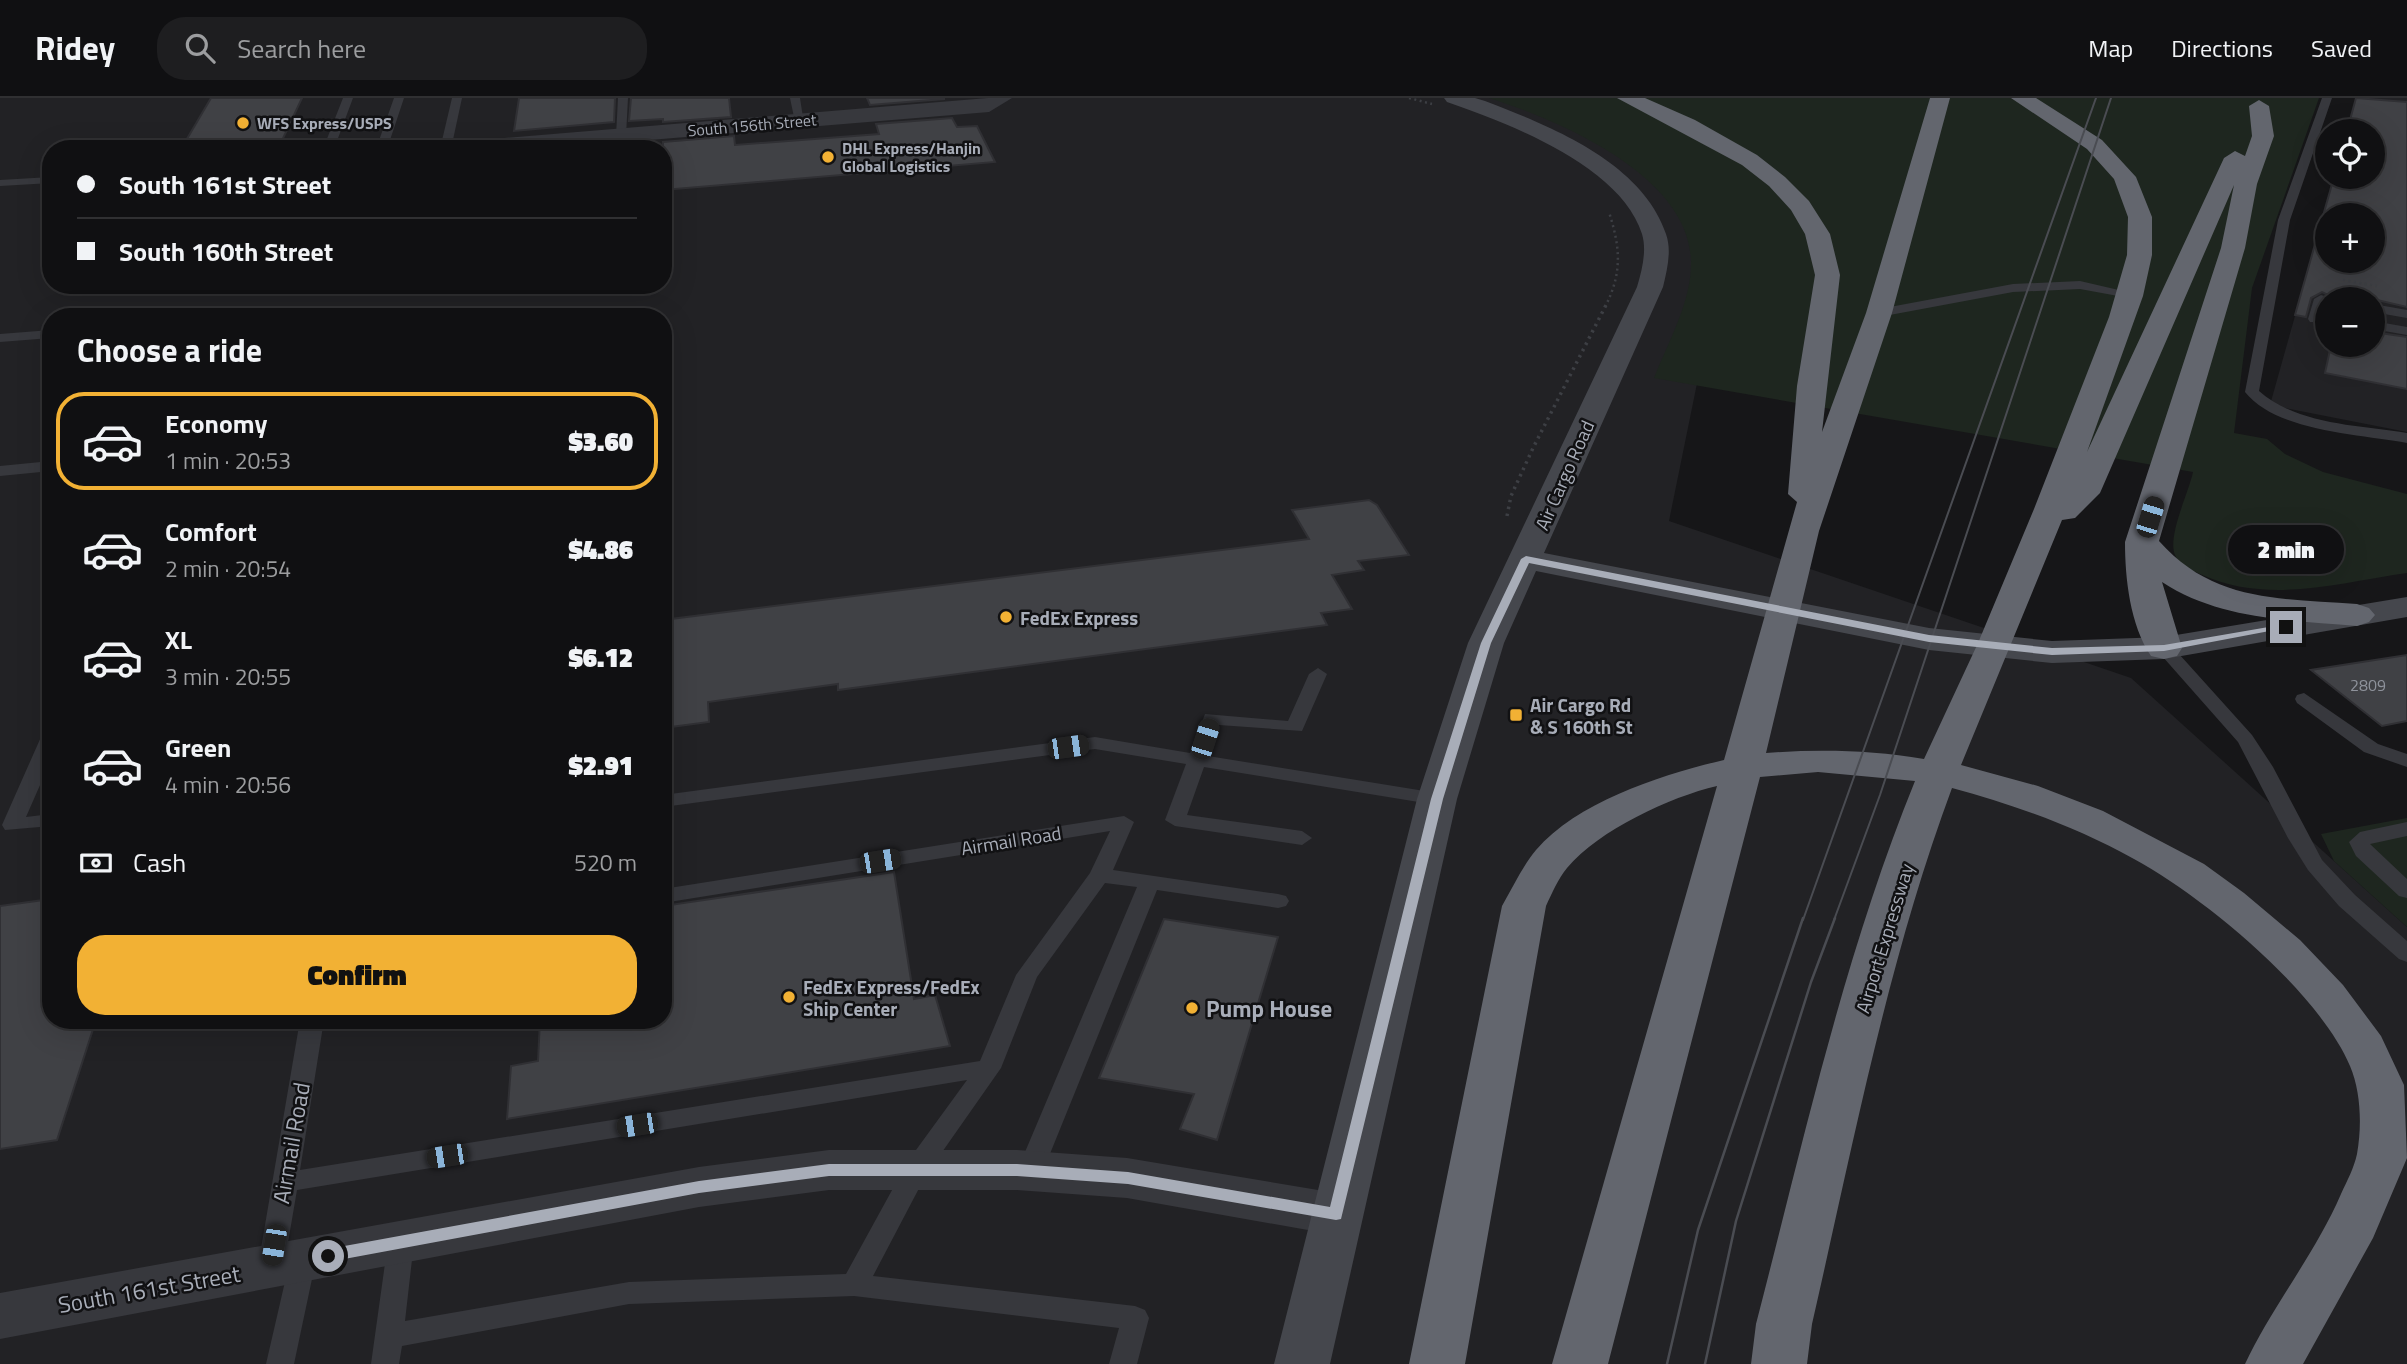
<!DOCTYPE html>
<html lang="en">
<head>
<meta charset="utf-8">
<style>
  :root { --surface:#101012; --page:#1e1e20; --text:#f1f3f6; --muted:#9c9d9f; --line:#303032; --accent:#f2b134 }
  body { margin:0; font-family:"Titillium Web",sans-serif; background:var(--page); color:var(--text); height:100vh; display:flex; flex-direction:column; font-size:26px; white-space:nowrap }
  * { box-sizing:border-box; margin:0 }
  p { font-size:23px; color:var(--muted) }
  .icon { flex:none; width:38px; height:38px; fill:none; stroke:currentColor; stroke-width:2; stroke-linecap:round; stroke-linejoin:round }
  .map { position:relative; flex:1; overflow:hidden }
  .details { position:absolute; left:42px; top:210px; width:630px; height:721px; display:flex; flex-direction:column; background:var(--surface); border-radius:28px; box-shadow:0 7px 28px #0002,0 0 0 2px var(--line) }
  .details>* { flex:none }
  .hud { position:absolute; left:42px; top:42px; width:630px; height:154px; border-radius:28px; box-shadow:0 7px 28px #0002,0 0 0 2px var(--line); display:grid; align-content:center; height:154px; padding:0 35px; background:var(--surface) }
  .fabs { position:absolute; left:2315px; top:21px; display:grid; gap:14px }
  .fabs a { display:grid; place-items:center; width:70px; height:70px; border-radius:50%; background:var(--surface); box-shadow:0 7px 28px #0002,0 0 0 2px var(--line); font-size:35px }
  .end { position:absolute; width:32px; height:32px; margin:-16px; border:9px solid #a8adb8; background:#111; box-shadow:0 0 0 4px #111 }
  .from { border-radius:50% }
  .bubble { position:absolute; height:49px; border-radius:24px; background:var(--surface); box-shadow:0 7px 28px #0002,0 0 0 2px var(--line); font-size:23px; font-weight:800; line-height:49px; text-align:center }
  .car { position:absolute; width:21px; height:42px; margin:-21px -10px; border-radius:9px; box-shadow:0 0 5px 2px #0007; background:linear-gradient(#222 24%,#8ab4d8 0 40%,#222 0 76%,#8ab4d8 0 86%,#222 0) }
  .hud b { display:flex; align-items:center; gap:24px; height:66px; font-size:26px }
  .hud b+b { border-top:2px solid var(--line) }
  .hud i { width:18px; height:18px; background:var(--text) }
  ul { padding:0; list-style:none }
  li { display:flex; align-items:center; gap:21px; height:98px; margin:0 14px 10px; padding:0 21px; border:4px solid transparent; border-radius:28px }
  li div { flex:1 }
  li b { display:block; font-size:26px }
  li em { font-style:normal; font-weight:800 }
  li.current { border-color:var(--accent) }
  li>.icon { width:63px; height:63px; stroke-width:1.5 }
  h2 { padding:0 35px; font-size:32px; line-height:84px }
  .pay { display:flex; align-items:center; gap:18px; height:77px; padding:0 35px; font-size:26px }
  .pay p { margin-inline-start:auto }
  .action { display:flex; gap:14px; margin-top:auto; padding:14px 35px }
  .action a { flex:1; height:80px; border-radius:28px; background:var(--accent); color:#111; font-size:28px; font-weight:800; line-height:80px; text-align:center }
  header { display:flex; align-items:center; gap:42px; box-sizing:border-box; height:98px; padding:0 35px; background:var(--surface); border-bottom:2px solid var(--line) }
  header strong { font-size:33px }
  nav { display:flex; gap:38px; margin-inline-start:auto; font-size:24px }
  .search { width:490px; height:63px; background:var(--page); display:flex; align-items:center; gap:18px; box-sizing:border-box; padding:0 24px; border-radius:28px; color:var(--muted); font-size:26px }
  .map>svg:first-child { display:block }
  .built { fill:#222225; fill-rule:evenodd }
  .green { fill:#1e261f }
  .building { fill:#404145; stroke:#303034; stroke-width:2; fill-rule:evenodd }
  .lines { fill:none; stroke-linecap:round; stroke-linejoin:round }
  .path-far1 { stroke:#3d3f44; stroke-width:2.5; stroke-dasharray:2 3.5; stroke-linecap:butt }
  .path { stroke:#3d3f44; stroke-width:3.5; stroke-dasharray:2.5 4.5; stroke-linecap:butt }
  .lane { fill:#37383d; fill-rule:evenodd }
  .street { fill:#37383d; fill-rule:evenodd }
  .secondary { fill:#45474d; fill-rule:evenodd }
  .highway { fill:#63666e; fill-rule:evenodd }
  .tram-far1 { stroke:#4a4c52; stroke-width:2 }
  .tram { stroke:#4a4c52; stroke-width:2.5 }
  .route { fill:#a8adb8 }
  .poi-dot { fill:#f2b134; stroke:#111113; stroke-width:2.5 }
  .labels { text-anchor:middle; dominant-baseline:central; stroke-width:5; stroke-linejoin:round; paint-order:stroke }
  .far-poi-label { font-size:16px; font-weight:bold; fill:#a8adb8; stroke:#111113; text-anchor:start }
  .far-street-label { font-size:16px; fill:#a8adb8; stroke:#111113 }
  .number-label { font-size:16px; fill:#8e929b }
  .street-label { font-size:19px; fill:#a8adb8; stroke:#111113 }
  .poi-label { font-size:19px; font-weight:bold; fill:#a8adb8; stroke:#111113; text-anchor:start }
  .near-poi-label { font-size:23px; font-weight:bold; fill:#a8adb8; stroke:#111113; text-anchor:start }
  .near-street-label { font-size:23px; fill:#a8adb8; stroke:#111113 }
</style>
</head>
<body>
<header>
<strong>Ridey</strong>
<div class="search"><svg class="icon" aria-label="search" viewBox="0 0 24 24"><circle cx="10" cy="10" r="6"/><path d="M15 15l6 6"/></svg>Search here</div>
<nav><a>Map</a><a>Directions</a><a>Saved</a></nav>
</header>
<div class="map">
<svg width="2407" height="1266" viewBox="0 0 2407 1266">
  <rect width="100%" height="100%" fill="#161618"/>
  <!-- built -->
  <path class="built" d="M0,0H1521L1653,58L1726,143L1669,423L2131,580L2407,829V1266H0ZM51,51H663V187H51ZM51,219H663V922H51Z
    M2356,0H2407V334L2270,307L2334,79H2373V33H2347ZM2328,117H2373V163H2328ZM2328,201H2373V247H2328Z"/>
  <!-- green -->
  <path class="green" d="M1489,0H2319L2252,190L2234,335L2267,341L2285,356L2323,374L2407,396V475C2336,485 2268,507 2200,476C2190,471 2179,468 2175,457C2167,438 2189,394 2193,374L1654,280C1668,244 1692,203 1691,163C1689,77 1558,22 1489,0Z
    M2407,720V829L2334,763L2321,736Z"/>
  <!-- building -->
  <path class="building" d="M211,0H302L278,51H181Z
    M519,0H615L614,24L514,33Z
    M631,0H729L731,19L663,24V21L629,23Z
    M867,0H944V1L870,7Z
    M2356,0L2407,4V209L2373,201H2337L2322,194L2311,200L2306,219L2295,217L2334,79H2373V33H2347ZM2328,117H2373V163H2328Z
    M952,20L957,29L977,28L995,64L663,92V44L734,38L735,47L879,36L876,26Z
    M2373,234L2407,239V291L2325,275L2331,247H2373Z
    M1369,402L1377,407L1409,457L1358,463L1364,472L1332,477L1352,511L1321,515L1327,527L838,592V586L708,604L709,624L663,630V522L1309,441L1292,412Z
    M2407,557V623L2382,628L2311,572Z
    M894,774L914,901L935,897L950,948L507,1021L511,968L538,963L540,922H663V808Z
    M51,801V922H96L57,1042L0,1051V808Z
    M1164,821L1278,839L1217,1042L1180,1031L1194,996L1099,980Z"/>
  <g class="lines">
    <!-- path-far1 -->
    <path class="path-far1" d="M1409,0L1432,6
      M2343,182L2377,188
      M1605,209C1623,174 1620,149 1609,114"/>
    <!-- path -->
    <path class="path" d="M1507,418L1511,398L1533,350L1606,207"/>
    <!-- lane -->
    <path class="lane" d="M343,0H353L334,51H323Z
      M394,0H404L387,51H376Z
      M452,0H462L451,51H440Z
      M618,0H628L626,38L621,41L616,38Z
      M790,0H800L804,26L795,24Z
      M2322,0H2332L2290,122L2259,293C2298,327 2358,327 2407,335V345C2360,336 2277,334 2245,294L2278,122Z
      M51,79V85L0,88V82Z
      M2080,183L2136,196L2129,200L2080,191L2013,194L1879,219L1872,215L1879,211L2013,186Z
      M2321,197L2334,201H2328L2320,224H2310L2308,221L2314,201Z
      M2373,206L2407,212V220L2373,214Z
      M288,210L295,214L293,217L232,219L239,215Z
      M2373,223L2407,229V237L2373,231Z
      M51,232V240L0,244V236Z
      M51,363V373L0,378V368Z
      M2164,545L2170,546L2252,637L2273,669L2322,762L2355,797L2407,843V864L2399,861L2339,808L2308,772L2288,740L2238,644L2155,550Z
      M1318,570L1327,576L1302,633L1219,627L1208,658L1437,695L1447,701L1444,705L1437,707L1204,669L1187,717L1302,733L1312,740L1302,747L1175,728L1165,722L1186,666L1095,651L663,709V697L1095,639L1190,655L1205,616L1288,623L1309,576Z
      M2304,595L2378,646L2407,656V669L2364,654L2297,605L2295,601L2297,597Z
      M51,633V662L26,719L51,716V728L5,732L2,727L41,639Z
      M1124,718L1134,724L1113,772L1278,796L1286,798L1289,803L1286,808L1278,810L1157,792L1043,1073L1039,1080L1030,1083L1021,1080L1017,1073L1137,789L1105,785L1037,879L1001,970L926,1077L873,1178L1135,1208L1145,1212L1149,1220L1137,1266H1109L1119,1230L854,1198L629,1206L402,1248L399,1266H371L388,1144L392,1136L401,1133L410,1136L414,1144L405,1223L629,1184L846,1176L908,1063L967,982L297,1092L284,1168L280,1176L271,1179L262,1176L258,1168L300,922H324L300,1072L980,963L1016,877L1090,775L1110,733L663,805V791Z
      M2407,724V738L2370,746L2407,781V800L2399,798L2356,758L2349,744L2360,734Z
      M303,1151L312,1154L316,1162L294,1266H266L290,1162L294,1154Z"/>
    <!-- street -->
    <path class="street" d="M988,0H1012L989,14L541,51H446L457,44Z
      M829,1052H1017L1127,1060L1336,1095L1354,1101L1362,1116L1354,1131L1336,1137L1127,1100L1017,1092H829L699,1109L0,1241V1195L699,1069Z"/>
    <!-- secondary -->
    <path class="secondary" d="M1444,0H1475L1485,3C1550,28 1642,64 1666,136C1672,153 1667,172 1663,189L1544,455L1929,530L2052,543L2164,539L2407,499V519L2164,561L2052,565L1929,552L1536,473L1504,545L1457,701L1330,1266H1274L1417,701L1468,545L1637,189C1642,172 1647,153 1642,136C1621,68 1508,25 1447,4Z"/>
    <!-- highway -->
    <path class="highway" d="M1617,0H1645L1695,22L1757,57L1785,79L1809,103L1830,136L1840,177L1822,334L1866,215L1930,0H1950L1892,215L1819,433L1766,655C1819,651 1871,652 1924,661L1978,545L2034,411L2109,219L2127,157L2128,119L2114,81L2087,51L2011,0H2036L2102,42L2136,79L2152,119V157L2143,198L2087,354L2224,60L2235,53L2245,58L2252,38L2249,8L2259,2L2269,8L2274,38L2257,86L2245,150L2159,443C2214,505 2281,500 2357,506L2369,510L2375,517L2369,524L2357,528C2290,522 2220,522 2162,484L2182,550L2177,558L2164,561L2151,558C2130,527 2125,480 2125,444L2221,150L2234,87L2100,395L2075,420L2062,422L1961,667L2038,688L2103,713L2204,766L2244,795L2300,842L2343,887L2381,938L2404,987L2407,1060L2373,1140L2303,1266H2245C2273,1207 2315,1156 2341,1096C2347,1083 2354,1070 2357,1056C2362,1028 2361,994 2350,968C2318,893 2204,799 2134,761C2076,729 2015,707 1952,690C1888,862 1853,1047 1812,1226L1807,1266H1751L1756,1226C1803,1045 1844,857 1915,683L1818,674L1760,679L1608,1266H1552L1717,688C1670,699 1599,732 1567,770C1558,781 1552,795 1546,808L1465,1266H1409L1502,808C1513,789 1522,769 1536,752C1578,703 1664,676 1724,662L1797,404L1788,396L1797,288L1815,177L1805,136L1791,112L1769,88L1742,67Z"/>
    <!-- tram-far1 -->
    <path class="tram-far1" d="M1803,822L2096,0
      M1834,822L1880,697L2111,0"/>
    <!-- tram -->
    <path class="tram" d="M1667,1266L1698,1132L1803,820
      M1705,1266L1736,1123L1811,884L1835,820"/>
  </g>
  <!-- route -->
  <path class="route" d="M1526,458L1929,537L2052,550L2164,547L2286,526L2291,529L2164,553L2052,557L1929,544L1529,465L1491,545L1443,701L1341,1121L1336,1122L1128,1086L1017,1078H829L699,1095L328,1164L322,1162V1153L328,1151L699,1083L829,1066H1017L1128,1074L1330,1109L1431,701L1481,545L1521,461Z"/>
  <!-- markers -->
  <g class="poi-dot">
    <circle cx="243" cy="25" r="7"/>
    <circle cx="828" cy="59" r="7"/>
    <circle cx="1006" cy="519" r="7"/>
    <rect x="1509" y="610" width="14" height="14" rx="3.5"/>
    <circle cx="789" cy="899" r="7"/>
    <circle cx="1192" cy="910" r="7"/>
  </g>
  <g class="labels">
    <!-- far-poi labels -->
    <g class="far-poi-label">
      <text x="257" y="25">WFS Express/USPS</text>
      <text x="842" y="50">DHL Express/Hanjin<tspan x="842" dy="18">Global Logistics</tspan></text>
    </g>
    <!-- far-street labels -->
    <g class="far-street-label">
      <text transform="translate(752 27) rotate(-5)">South 156th Street</text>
    </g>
    <!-- number labels -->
    <g class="number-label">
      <text x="2368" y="587">2809</text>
    </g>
    <!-- street labels -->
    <g class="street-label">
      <text transform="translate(1564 377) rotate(-66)">Air Cargo Road</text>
      <text transform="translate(1011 742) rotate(-9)">Airmail Road</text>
      <text transform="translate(1884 840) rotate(-73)">Airport Expressway</text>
    </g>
    <!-- poi labels -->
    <g class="poi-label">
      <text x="1020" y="519">FedEx Express</text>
      <text x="1530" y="606">Air Cargo Rd<tspan x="1530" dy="22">&amp; S 160th St</tspan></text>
      <text x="803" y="888">FedEx Express/FedEx<tspan x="803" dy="22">Ship Center</tspan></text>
    </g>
    <!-- near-poi labels -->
    <g class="near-poi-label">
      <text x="1206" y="910">Pump House</text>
    </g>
    <!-- near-street labels -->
    <g class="near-street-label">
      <text transform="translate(291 1045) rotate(-80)">Airmail Road</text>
      <text transform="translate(149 1191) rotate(-10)">South 161st Street</text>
    </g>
  </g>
</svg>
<div class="fabs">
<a><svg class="icon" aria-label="locate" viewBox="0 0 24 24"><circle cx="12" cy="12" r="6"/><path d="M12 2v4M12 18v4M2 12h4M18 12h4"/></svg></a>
<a>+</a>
<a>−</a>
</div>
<i class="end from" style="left:328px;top:1158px"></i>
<i class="end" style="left:2286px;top:529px"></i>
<div class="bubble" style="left:2228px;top:427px;width:116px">2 min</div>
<i class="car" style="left:2150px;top:419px;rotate:17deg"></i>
<i class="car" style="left:1205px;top:641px;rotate:18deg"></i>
<i class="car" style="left:1068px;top:649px;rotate:82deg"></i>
<i class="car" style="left:880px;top:763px;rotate:81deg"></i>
<i class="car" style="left:637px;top:1027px;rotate:261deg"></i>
<i class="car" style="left:447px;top:1058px;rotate:261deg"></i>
<i class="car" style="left:274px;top:1147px;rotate:189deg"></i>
<div class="hud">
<b><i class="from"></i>South 161st Street</b>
<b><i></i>South 160th Street</b>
</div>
<section class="details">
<h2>Choose a ride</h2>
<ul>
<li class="current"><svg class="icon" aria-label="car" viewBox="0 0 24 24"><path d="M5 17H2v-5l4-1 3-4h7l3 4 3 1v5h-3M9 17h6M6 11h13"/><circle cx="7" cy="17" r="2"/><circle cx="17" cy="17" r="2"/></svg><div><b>Economy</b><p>1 min · 20:53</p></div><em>$3.60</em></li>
<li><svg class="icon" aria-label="car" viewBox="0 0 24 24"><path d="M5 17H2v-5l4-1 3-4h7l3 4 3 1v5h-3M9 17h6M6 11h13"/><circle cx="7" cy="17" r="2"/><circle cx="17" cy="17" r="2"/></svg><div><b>Comfort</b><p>2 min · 20:54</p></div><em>$4.86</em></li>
<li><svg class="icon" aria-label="car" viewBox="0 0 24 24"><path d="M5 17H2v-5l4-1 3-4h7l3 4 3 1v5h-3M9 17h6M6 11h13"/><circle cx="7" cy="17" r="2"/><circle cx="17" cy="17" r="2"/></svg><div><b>XL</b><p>3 min · 20:55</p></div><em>$6.12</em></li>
<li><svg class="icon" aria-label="car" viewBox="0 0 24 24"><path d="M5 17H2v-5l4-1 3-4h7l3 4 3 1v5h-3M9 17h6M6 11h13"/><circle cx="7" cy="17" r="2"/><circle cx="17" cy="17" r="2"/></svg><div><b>Green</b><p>4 min · 20:56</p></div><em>$2.91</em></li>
</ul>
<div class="pay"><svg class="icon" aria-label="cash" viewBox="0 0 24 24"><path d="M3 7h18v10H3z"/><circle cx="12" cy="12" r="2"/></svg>Cash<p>520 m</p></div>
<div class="action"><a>Confirm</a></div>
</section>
</div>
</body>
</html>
